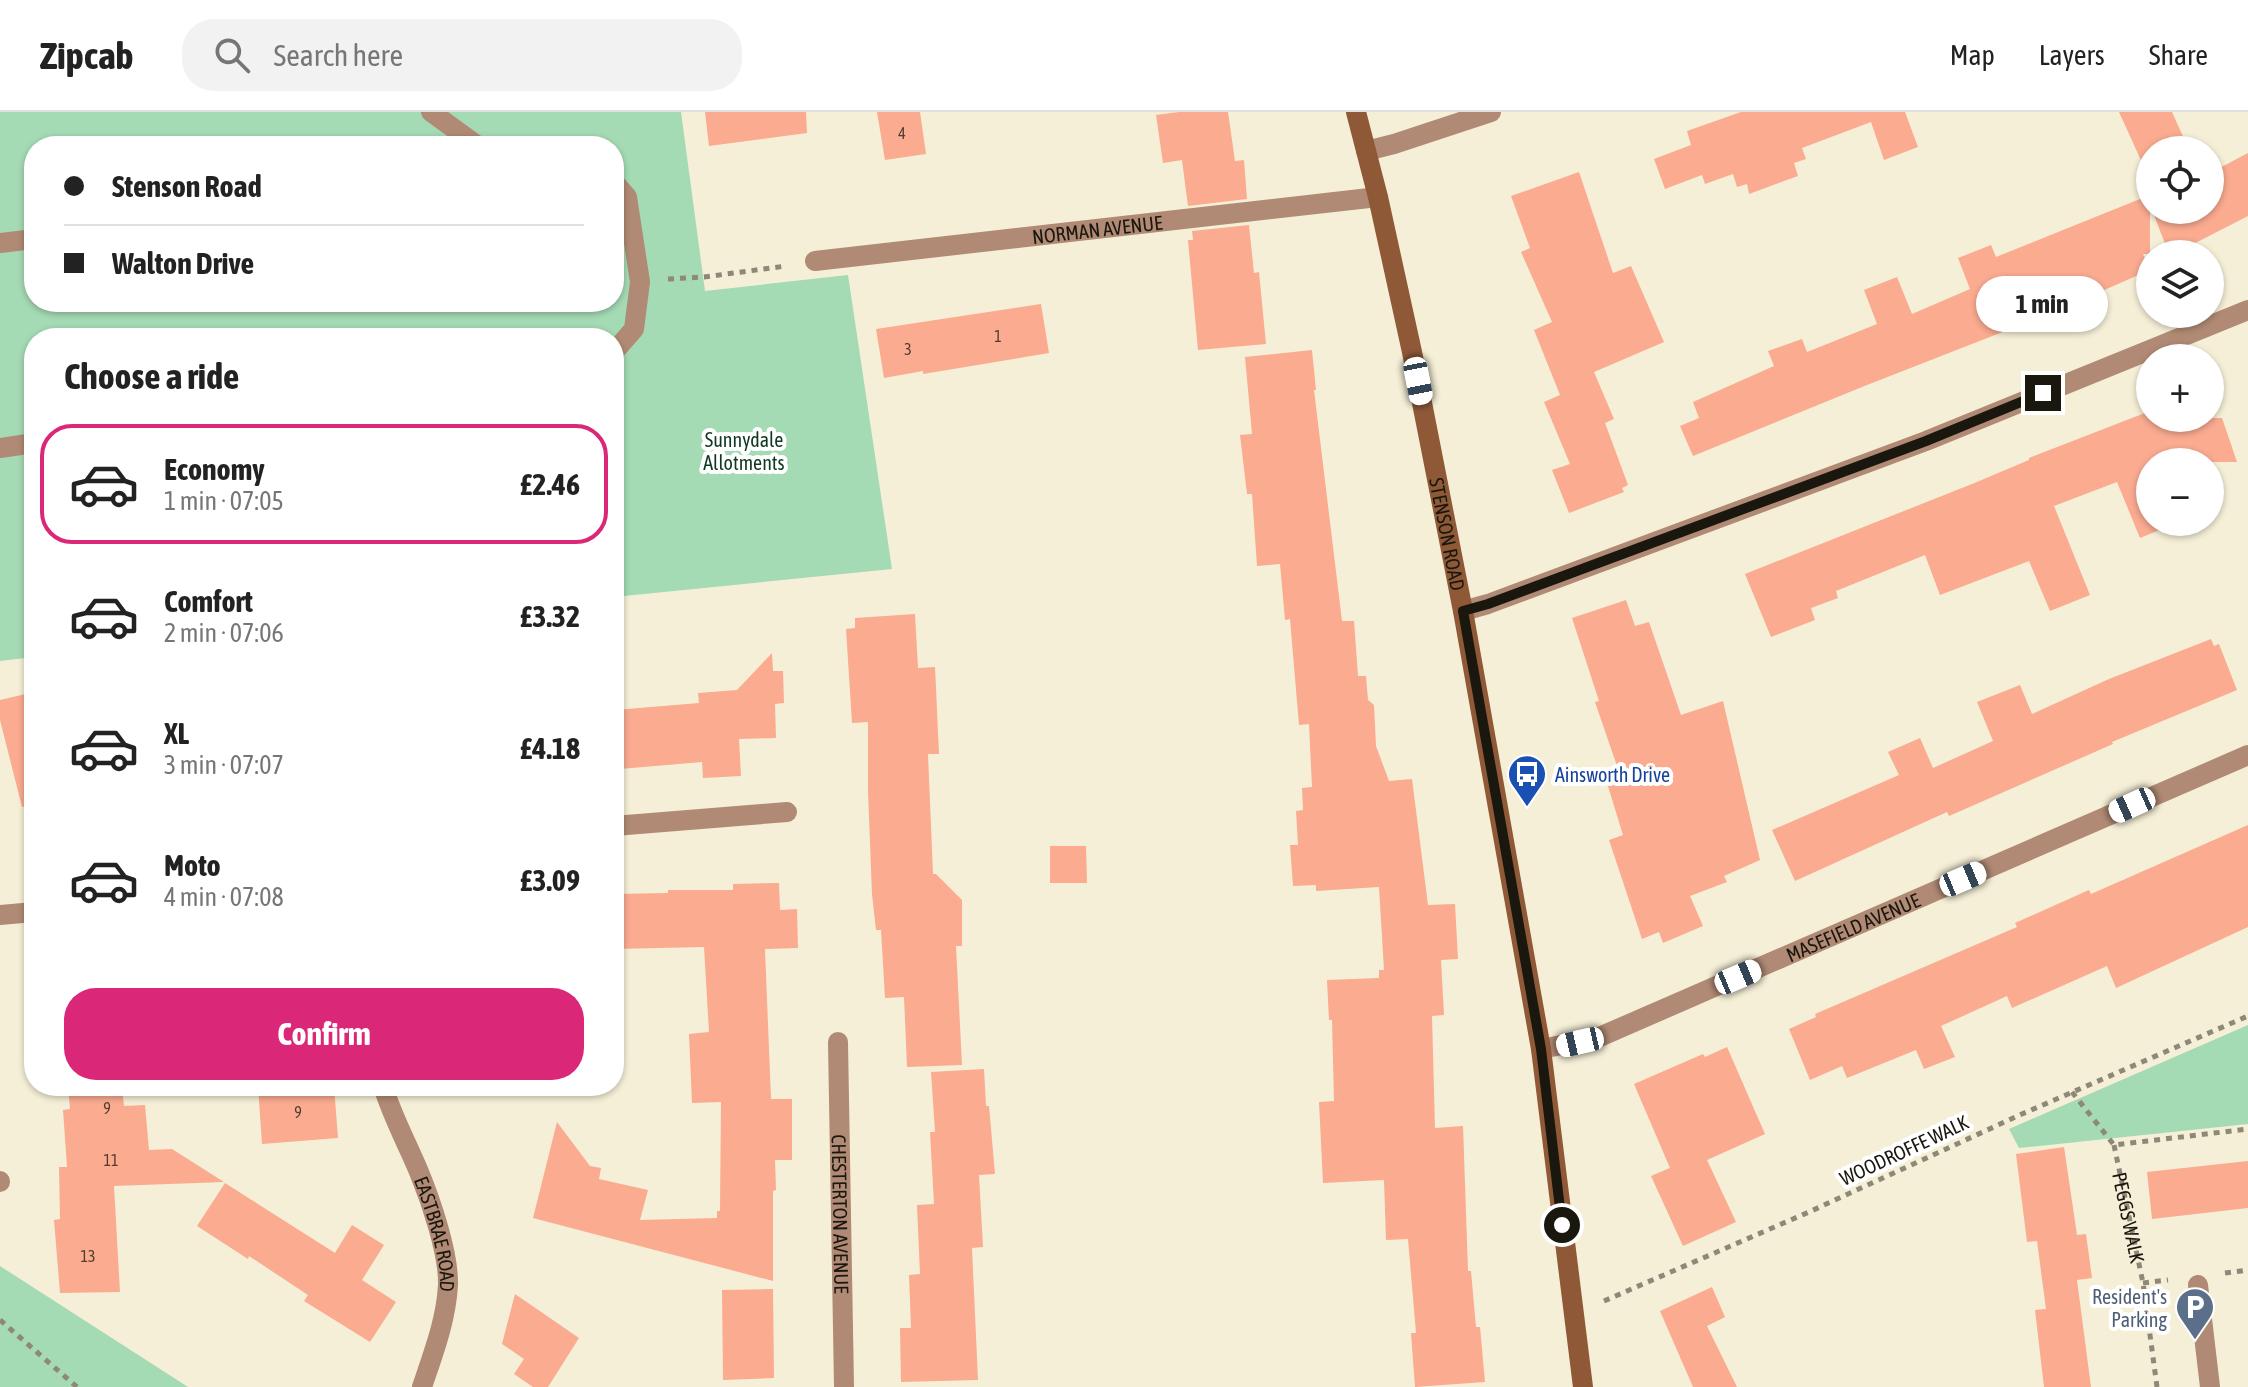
<!DOCTYPE html>
<html lang="en">
<head>
<meta charset="utf-8">
<style>
  :root { --surface:#fff; --page:#f2f2f2; --text:#222; --muted:#767676; --line:#e0e0e0; --accent:#db2777 }
  body { margin:0; font-family:"Asap Condensed",sans-serif; background:var(--page); color:var(--text); height:100vh; display:flex; flex-direction:column; font-size:30px; white-space:nowrap }
  * { box-sizing:border-box; margin:0 }
  p { font-size:26px; color:var(--muted) }
  .icon { flex:none; width:44px; height:44px; fill:none; stroke:currentColor; stroke-width:2; stroke-linecap:round; stroke-linejoin:round }
  .map { position:relative; flex:1; overflow:hidden }
  .drawer { position:absolute; left:24px; top:216px; width:600px; height:768px; display:flex; flex-direction:column; background:var(--surface); border-radius:32px; box-shadow:0 2px 6px #0004 }
  .drawer>* { flex:none }
  .guide { position:absolute; left:24px; top:24px; width:600px; height:176px; border-radius:32px; box-shadow:0 2px 6px #0004; display:grid; align-content:center; height:176px; padding:0 40px; background:var(--surface) }
  .fabs { position:absolute; left:2136px; top:24px; display:grid; gap:16px }
  .fabs a { display:grid; place-items:center; width:88px; height:88px; border-radius:50%; background:var(--surface); box-shadow:0 2px 6px #0004; font-size:40px }
  .end { position:absolute; width:36px; height:36px; margin:-18px; border:10px solid #1a170f; background:#fff; box-shadow:0 0 0 4px #fff }
  .from { border-radius:50% }
  .bubble { position:absolute; height:56px; border-radius:28px; background:var(--surface); box-shadow:0 2px 6px #0004; font-size:26px; font-weight:700; line-height:56px; text-align:center }
  .car { position:absolute; width:24px; height:48px; margin:-24px -12px; border-radius:10px; box-shadow:0 0 6px 2px #0007; background:linear-gradient(#fff 24%,#345 0 40%,#fff 0 76%,#345 0 86%,#fff 0) }
  .guide b { display:flex; align-items:center; gap:28px; height:76px; font-size:30px }
  .guide b+b { border-top:2px solid var(--line) }
  .guide i { width:20px; height:20px; background:var(--text) }
  ul { padding:0; list-style:none }
  li { display:flex; align-items:center; gap:24px; height:120px; margin:0 16px 12px; padding:0 24px; border:4px solid transparent; border-radius:32px }
  li div { flex:1 }
  li b { display:block; font-size:30px }
  li em { font-style:normal; font-weight:700 }
  li.current { border-color:var(--accent) }
  li>.icon { width:72px; height:72px; stroke-width:1.5 }
  h2 { padding:0 40px; font-size:36px; line-height:96px }
  .button { display:flex; gap:16px; margin-top:auto; padding:16px 40px }
  .button a { flex:1; height:92px; border-radius:32px; background:var(--accent); color:#fff; font-size:32px; font-weight:700; line-height:92px; text-align:center }
  header { display:flex; align-items:center; gap:48px; box-sizing:border-box; height:112px; padding:0 40px; background:var(--surface); border-bottom:2px solid var(--line) }
  header strong { font-size:38px }
  nav { display:flex; gap:44px; margin-inline-start:auto; font-size:28px }
  .search { width:560px; height:72px; background:var(--page); display:flex; align-items:center; gap:20px; box-sizing:border-box; padding:0 28px; border-radius:32px; color:var(--muted); font-size:30px }
  .map>svg:first-child { display:block }
  .green { fill:#a4dab4; fill-rule:evenodd }
  .building { fill:#faab90 }
  .lines { fill:none; stroke-linecap:round; stroke-linejoin:round }
  .path { stroke:#8d8878; stroke-width:5; stroke-dasharray:6 6; stroke-linecap:butt }
  .lane { stroke:#b08a74; stroke-width:20 }
  .street { stroke:#b08a74; stroke-width:20 }
  .secondary { stroke:#8f5938; stroke-width:20 }
  .route { stroke:#1a170f; stroke-width:10 }
  .labels { text-anchor:middle; dominant-baseline:central; stroke-width:8; stroke-linejoin:round; paint-order:stroke }
  .number-label { font-size:16px; fill:#523c2f }
  .street-label { font-size:20px; fill:#1a170f; stroke:#fff }
  .park-label { font-size:20px; fill:#103921; stroke:#fff }
  .transit-label { font-size:20px; fill:#164399; stroke:#fff; text-anchor:start }
  .service-label { font-size:20px; fill:#4e5e75; stroke:#fff; text-anchor:end }
</style>
</head>
<body>
<header>
<strong>Zipcab</strong>
<div class="search"><svg class="icon" aria-label="search" viewBox="0 0 24 24"><circle cx="10" cy="10" r="6"/><path d="M15 15l6 6"/></svg>Search here</div>
<nav><a>Map</a><a>Layers</a><a>Share</a></nav>
</header>
<div class="map">
<svg width="2248" height="1275" viewBox="0 0 2248 1275">
  <rect width="100%" height="100%" fill="#f5efd7"/>
  <!-- green -->
  <path class="green" d="M0,0H681L705,179L848,163L892,457L614,485V226H34V545L0,549ZM34,34H614V190H34Z
    M2248,913V1012L2019,1036L2009,1017Z
    M0,1154L188,1275H0Z"/>
  <!-- building -->
  <path class="building" d="M705,0H806L807,21L709,34Z
    M877,0H920L926,42L885,48Z
    M1179,0H1228L1235,49L1244,48L1247,87L1188,94L1182,48L1163,51L1156,3Z
    M1741,0H1905L1918,35L1884,48L1871,10L1802,36L1806,47L1794,51L1798,64L1749,82L1747,72L1737,75L1733,62L1705,72L1702,63L1665,77L1654,47L1691,33L1687,19Z
    M2119,0H2172L2189,38H2150V68Z
    M2248,41V104L2174,142H2169L2152,98H2210V61Z
    M1579,60L1613,161L1631,154L1664,230L1594,260L1614,307L1605,311L1628,373L1622,376L1624,380L1569,401L1552,358L1570,352L1544,290L1560,283L1534,218L1552,210L1521,140L1530,136L1511,84Z
    M2150,83V142H2143L2150,158L2086,186L2087,187L1867,273L1693,344L1680,314L1699,306L1693,290L1774,254L1768,239L1802,227L1807,240L1877,212L1864,178L1897,165L1912,202L1970,177L1958,146L1991,133L1996,145Z
    M1249,113L1254,161L1259,160L1266,232L1198,238L1188,128H1193L1192,119Z
    M1041,192L1049,241L923,262V259L884,266L876,217Z
    M1312,238L1316,278H1314L1342,509H1354L1358,564H1366L1368,588L1374,593L1376,634L1389,669L1412,667L1428,793L1455,792L1458,847L1441,848L1444,903L1432,904L1435,1016L1463,1014L1468,1159H1471L1476,1215H1480L1485,1270L1415,1275L1411,1221H1416L1408,1127L1386,1128L1384,1068L1323,1071L1319,990L1334,989L1332,908H1329L1327,868L1379,866V858H1384L1379,775L1316,779V773L1293,774L1290,733H1298L1296,699L1303,698L1302,676L1312,675L1309,612L1299,613L1290,507L1285,508L1280,452L1257,454L1252,382H1247L1240,323L1252,322L1245,245Z
    M2150,299V306H2222L2237,350H2148L2150,356V410H2171L2172,413L2140,426L2117,370L2054,394L2090,483L2050,499L2029,449L1940,483L1925,443L1836,479L1838,486L1811,496L1815,508L1771,525L1745,462L1972,372L2029,348V346Z
    M1626,488L1635,514L1649,510L1681,603L1723,589L1760,748L1724,764L1727,770L1690,784L1703,814L1663,831L1659,820L1642,827L1609,728L1623,723L1603,658L1617,654L1595,590L1599,589L1572,506Z
    M915,502L918,556L935,555L939,642H928L933,762H936L962,788V834H956L962,953L907,955L904,885L885,886L881,818H876L872,782L868,679V610L852,611L846,517L855,516V506Z
    M2211,527L2214,534L2219,532L2237,578L2112,630L2113,632L1949,704L1947,700L1795,769L1772,718L1899,663L1888,640L1920,626L1933,656L1993,629L1977,590L2020,573L2032,602L2109,567Z
    M772,541L773,559H783L784,591L775,592L776,626L739,627L741,664L703,666L702,650L620,657L615,598L699,591L698,581L737,578Z
    M34,580V693L22,695L0,608V588Z
    M2248,713V815L2116,876L2107,854L2012,896L2007,884L1941,914L1955,945L1924,957L1916,938L1847,966L1842,954L1810,968L1789,917L1816,905L1815,902L2017,815L2015,811L2089,778L2091,782Z
    M1050,734H1086L1087,771H1050Z
    M779,771L780,798L797,797L798,836L765,837L771,987H792V1048H775L776,1078L773,1079V1169L533,1106L557,1010L590,1054L601,1056L599,1067L648,1078L640,1108L717,1106V1099H720L721,990L692,991L689,922L709,920L704,835L614,837V782L668,781V778H733V772Z
    M1727,935L1765,1022L1707,1048L1736,1110L1683,1134L1651,1064L1670,1056L1634,972L1703,942L1705,945Z
    M984,957L986,994H989L995,1062L979,1063L983,1135L972,1136L978,1268L901,1270L900,1216H911L909,1163L920,1162L917,1093L934,1092L930,1020H935L931,960Z
    M68,974H122L124,994L145,993L149,1038L172,1037L224,1070L114,1074L120,1180L60,1181L54,1108L60,1107L59,1055H67L63,998L70,997Z
    M258,974H334L338,1026L262,1032Z
    M2064,1035L2077,1123L2086,1122L2092,1166L2077,1168L2091,1275H2044L2035,1198L2046,1197L2037,1129L2027,1130L2016,1042Z
    M2248,1049V1096L2152,1107L2147,1060Z
    M225,1071L335,1141L352,1113L384,1133L362,1168L396,1190L370,1230L304,1189L308,1183L249,1144L248,1147L197,1114Z
    M1712,1175L1725,1205L1707,1214L1737,1275H1693L1660,1199Z
    M773,1177L774,1266L723,1268L722,1178Z
    M515,1182L579,1226L548,1275H533L514,1262L524,1247L502,1232Z"/>
  <g class="lines">
    <!-- path -->
    <g class="path">
      <path d="M668,167L704,165L786,154"/>
      <path d="M2072,980L2114,1033L2248,1017"/>
      <path id="s1" d="M2114,1033L2143,1171L2157,1275"/>
      <path d="M2225,1161L2248,1158"/>
      <path d="M2143,1171L2168,1168"/>
      <path d="M1604,1189L1809,1100L2022,1002L2248,904"/>
      <path d="M0,1208L77,1275"/>
    </g>
    <!-- lane -->
    <g class="lane">
      <path d="M431,0L478,34"/>
      <path d="M614,70L627,85L640,170L634,217L614,240"/>
      <path d="M0,131L34,127"/>
      <path id="s2" d="M815,149L1378,85"/>
      <path d="M0,336L34,331"/>
    </g>
    <!-- street -->
    <g class="street">
      <path d="M1366,39L1394,32L1491,0"/>
      <path d="M1463,499L1488,492L1926,329L2248,198"/>
      <path d="M614,714L787,700"/>
      <path d="M0,803L34,800"/>
      <path id="s3" d="M838,930L844,1275"/>
      <path id="s4" d="M1541,937L1597,926L2248,643"/>
      <path id="s5" d="M383,974C392,1004 407,1031 419,1060C431,1089 449,1142 448,1173C446,1209 433,1242 422,1275"/>
      <path d="M0,1069V1070"/>
      <path d="M2198,1173L2210,1275"/>
    </g>
    <!-- secondary -->
    <path class="secondary" id="s6" d="M1356,0L1378,85L1412,240L1463,499L1541,937L1583,1275"/>
  </g>
  <g class="lines">
    <!-- route -->
    <path class="route" d="M1562,1113L1541,937L1463,499L1488,492L1926,329L2043,281"/>
  </g>
  <!-- icons -->
  <defs>
    <symbol id="bus-pin" viewBox="-11 -11 22 30"><path d="M0 17L-7.5 6A9.5 9.5 0 1 1 7.5 6Z" fill="#1a4fb4" stroke="#fff"/><path d="M-5-6H5V4H4V6H2V4H-2V6H-4V4H-5ZM-3.5-4V0h7V-4ZM-3.5 1.2v1.5H-2V1.2ZM2 1.2v1.5H3.5V1.2Z" fill="#fff"/></symbol>
    <symbol id="parking-pin" viewBox="-11 -11 22 30"><path d="M0 17L-7.5 6A9.5 9.5 0 1 1 7.5 6Z" fill="#5c6f8a" stroke="#fff"/><path d="M-3.5-5.5H1a3.5 3.5 0 0 1 0 7H-1V5.5H-3.5ZM-1-3.4V-.6H.8a1.4 1.4 0 0 0 0-2.8Z" fill="#fff"/></symbol>
  </defs>
  <g fill-rule="evenodd">
    <use href="#bus-pin" x="1505" y="640" width="44" height="60"/>
    <use href="#parking-pin" x="2173" y="1173" width="44" height="60"/>
  </g>
  <g class="labels">
    <!-- number labels -->
    <g class="number-label">
      <text x="902" y="21">4</text>
      <text x="998" y="224">1</text>
      <text x="908" y="237">3</text>
      <text x="107" y="996">9</text>
      <text x="298" y="1000">9</text>
      <text x="111" y="1048">11</text>
      <text x="88" y="1144">13</text>
    </g>
    <!-- street labels -->
    <g class="street-label">
      <text stroke="none"><textPath href="#s2" startOffset="284">NORMAN AVENUE</textPath></text>
      <text stroke="none"><textPath href="#s6" startOffset="432">STENSON ROAD</textPath></text>
      <text stroke="none"><textPath href="#s4" startOffset="336">MASEFIELD AVENUE</textPath></text>
      <text transform="translate(1904 1038) rotate(-25)">WOODROFFE WALK</text>
      <text stroke="none"><textPath href="#s3" startOffset="172">CHESTERTON AVENUE</textPath></text>
      <text stroke="none"><textPath href="#s1" startOffset="74">PEGGS WALK</textPath></text>
      <text stroke="none"><textPath href="#s5" startOffset="158">EASTBRAE ROAD</textPath></text>
    </g>
    <!-- park labels -->
    <g class="park-label">
      <text x="744" y="327">Sunnydale<tspan x="744" dy="23">Allotments</tspan></text>
    </g>
    <!-- transit labels -->
    <g class="transit-label">
      <text x="1555" y="662">Ainsworth Drive</text>
    </g>
    <!-- service labels -->
    <g class="service-label">
      <text x="2167" y="1184">Resident's<tspan x="2167" dy="23">Parking</tspan></text>
    </g>
  </g>
</svg>
<div class="fabs">
<a><svg class="icon" aria-label="locate" viewBox="0 0 24 24"><circle cx="12" cy="12" r="6"/><path d="M12 2v4M12 18v4M2 12h4M18 12h4"/></svg></a>
<a><svg class="icon" aria-label="layers" viewBox="0 0 24 24"><path d="M12 4l9 5-9 5-9-5zM3 14l9 5 9-5"/></svg></a>
<a>+</a>
<a>−</a>
</div>
<i class="end from" style="left:1562px;top:1113px"></i>
<i class="end" style="left:2043px;top:281px"></i>
<div class="bubble" style="left:1976px;top:164px;width:132px">1 min</div>
<i class="car" style="left:1418px;top:269px;rotate:169deg"></i>
<i class="car" style="left:2132px;top:693px;rotate:246deg"></i>
<i class="car" style="left:1963px;top:767px;rotate:67deg"></i>
<i class="car" style="left:1738px;top:865px;rotate:67deg"></i>
<i class="car" style="left:1580px;top:930px;rotate:257deg"></i>
<div class="guide">
<b><i class="from"></i>Stenson Road</b>
<b><i></i>Walton Drive</b>
</div>
<section class="drawer">
<h2>Choose a ride</h2>
<ul>
<li class="current"><svg class="icon" aria-label="car" viewBox="0 0 24 24"><path d="M5 17H2v-5l4-1 3-4h7l3 4 3 1v5h-3M9 17h6M6 11h13"/><circle cx="7" cy="17" r="2"/><circle cx="17" cy="17" r="2"/></svg><div><b>Economy</b><p>1 min · 07:05</p></div><em>£2.46</em></li>
<li><svg class="icon" aria-label="car" viewBox="0 0 24 24"><path d="M5 17H2v-5l4-1 3-4h7l3 4 3 1v5h-3M9 17h6M6 11h13"/><circle cx="7" cy="17" r="2"/><circle cx="17" cy="17" r="2"/></svg><div><b>Comfort</b><p>2 min · 07:06</p></div><em>£3.32</em></li>
<li><svg class="icon" aria-label="car" viewBox="0 0 24 24"><path d="M5 17H2v-5l4-1 3-4h7l3 4 3 1v5h-3M9 17h6M6 11h13"/><circle cx="7" cy="17" r="2"/><circle cx="17" cy="17" r="2"/></svg><div><b>XL</b><p>3 min · 07:07</p></div><em>£4.18</em></li>
<li><svg class="icon" aria-label="car" viewBox="0 0 24 24"><path d="M5 17H2v-5l4-1 3-4h7l3 4 3 1v5h-3M9 17h6M6 11h13"/><circle cx="7" cy="17" r="2"/><circle cx="17" cy="17" r="2"/></svg><div><b>Moto</b><p>4 min · 07:08</p></div><em>£3.09</em></li>
</ul>
<div class="button"><a>Confirm</a></div>
</section>
</div>
</body>
</html>
